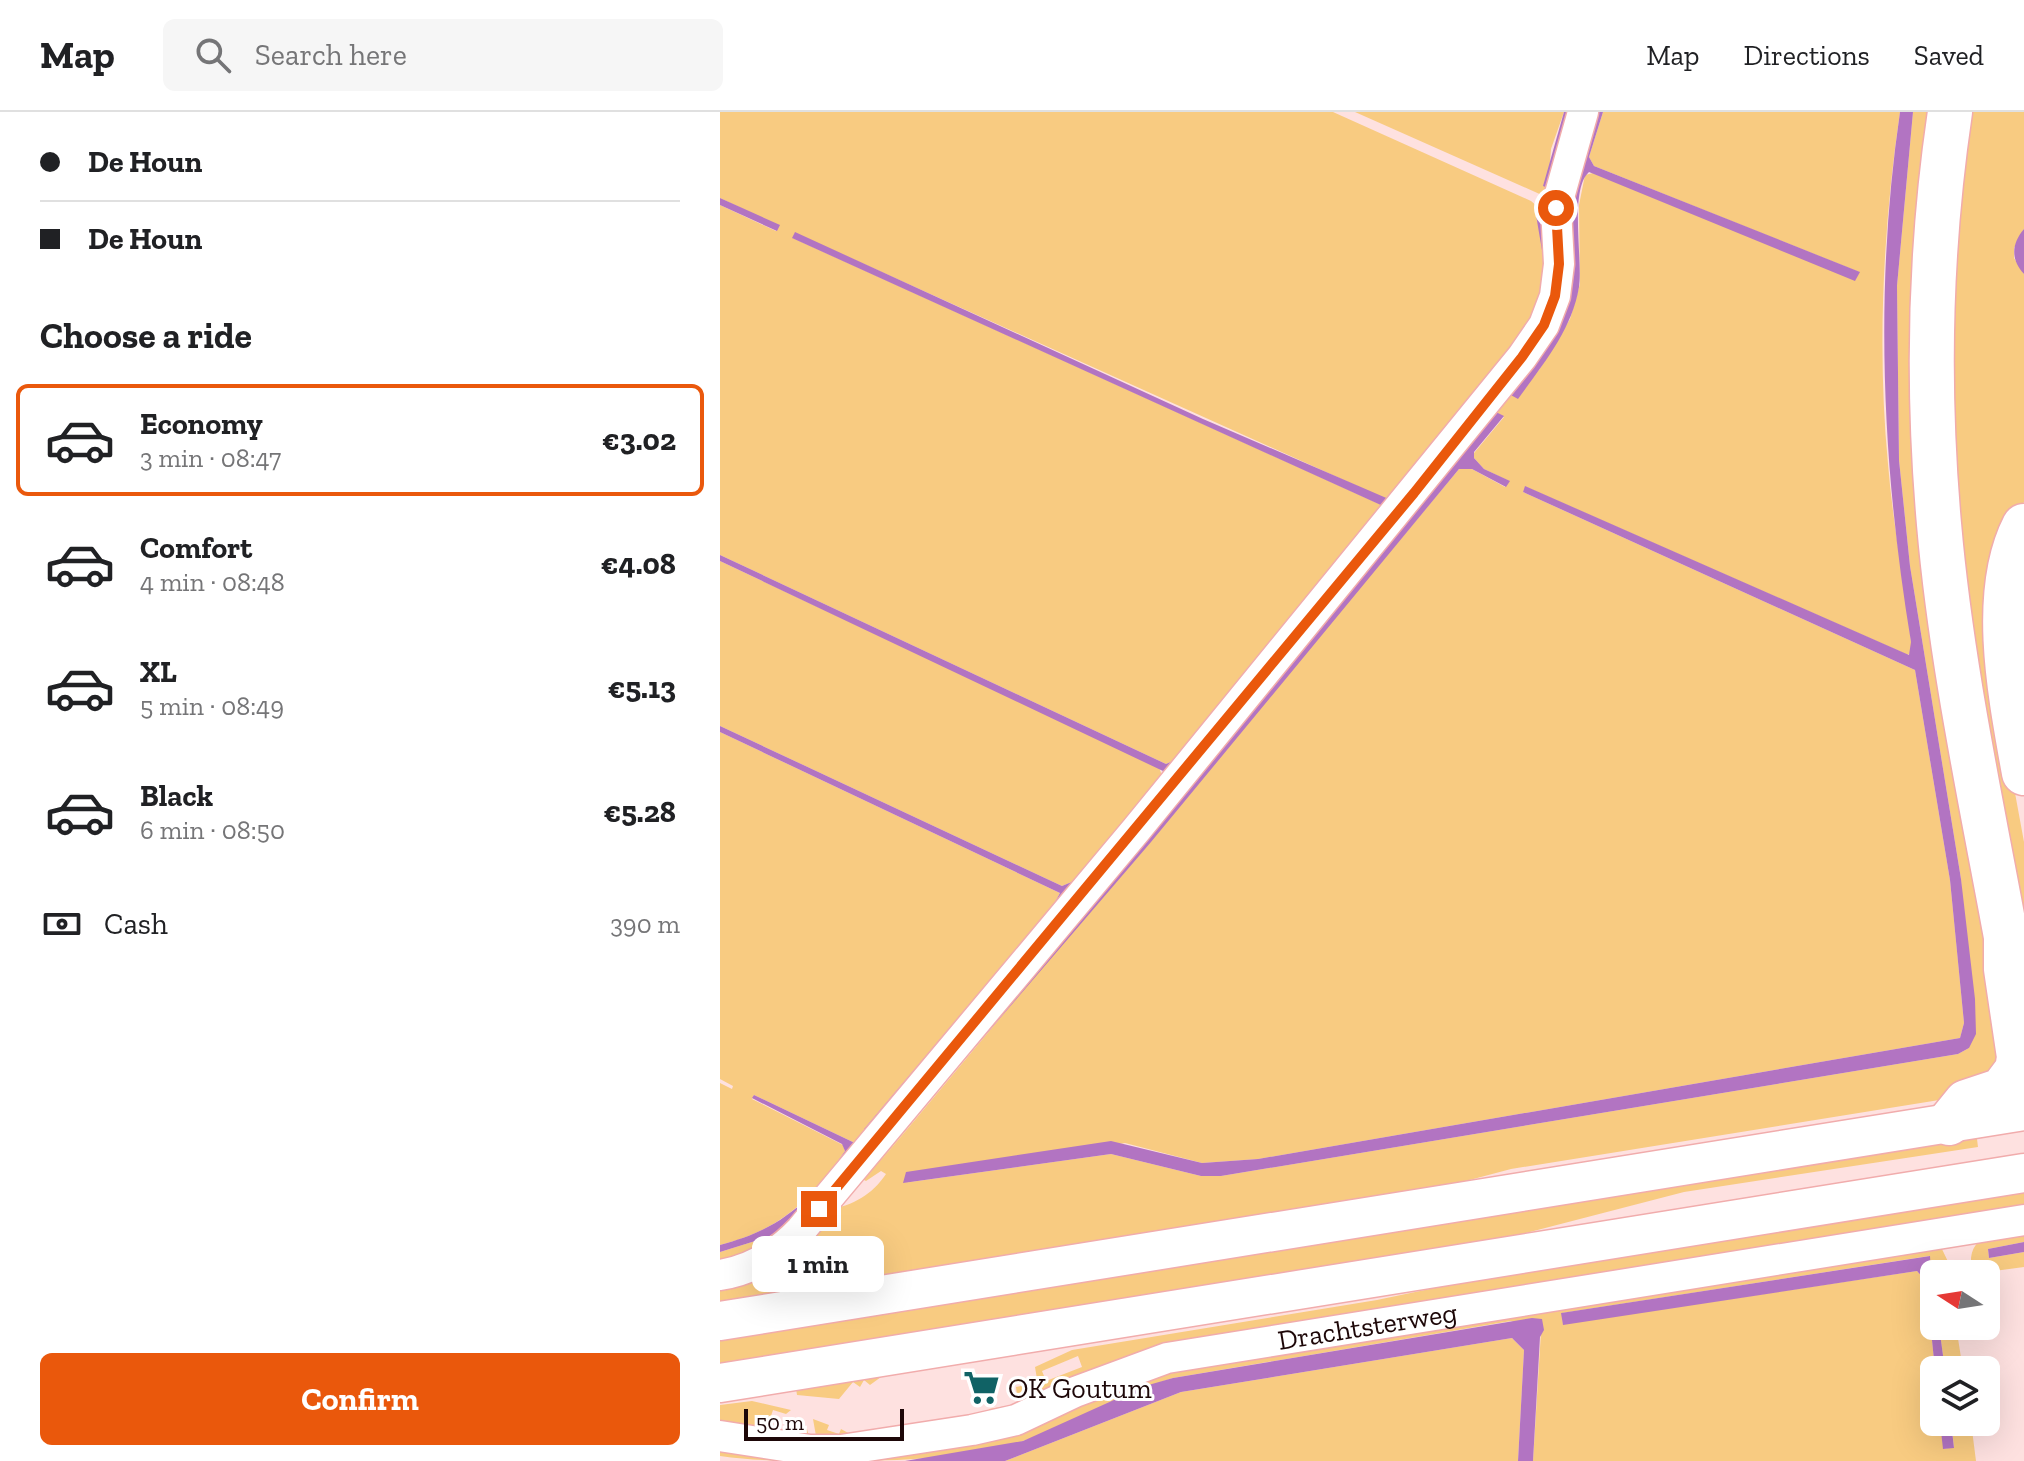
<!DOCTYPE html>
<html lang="en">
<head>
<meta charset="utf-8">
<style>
  :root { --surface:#fff; --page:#f6f6f6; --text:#202124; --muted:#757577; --line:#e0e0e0; --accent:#ea580c }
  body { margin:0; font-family:"Zilla Slab",serif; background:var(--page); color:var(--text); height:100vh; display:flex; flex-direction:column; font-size:30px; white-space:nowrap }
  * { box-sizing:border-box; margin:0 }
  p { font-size:26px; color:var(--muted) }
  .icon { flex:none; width:44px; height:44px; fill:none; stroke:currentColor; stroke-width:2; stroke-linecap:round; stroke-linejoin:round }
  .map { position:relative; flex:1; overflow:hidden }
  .sheet { display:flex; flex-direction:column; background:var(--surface); width:720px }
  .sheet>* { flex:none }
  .top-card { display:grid; align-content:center; height:176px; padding:0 40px; background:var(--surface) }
  .needle { width:52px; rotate:282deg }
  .controls { position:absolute; left:1200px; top:1148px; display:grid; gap:16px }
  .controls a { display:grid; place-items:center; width:80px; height:80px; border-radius:12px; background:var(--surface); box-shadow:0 8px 32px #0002; font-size:40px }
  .scale { position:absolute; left:24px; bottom:20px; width:160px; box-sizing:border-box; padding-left:8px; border:4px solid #1d0708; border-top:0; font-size:22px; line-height:28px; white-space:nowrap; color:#1d0708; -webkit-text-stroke:6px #fff; paint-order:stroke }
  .end { position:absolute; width:36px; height:36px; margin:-18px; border:10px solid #ea580c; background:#fff; box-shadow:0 0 0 4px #fff }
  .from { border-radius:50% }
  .bubble { position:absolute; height:56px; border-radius:12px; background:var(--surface); box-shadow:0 8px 32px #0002; font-size:26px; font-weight:700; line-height:56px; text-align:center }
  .top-card b { display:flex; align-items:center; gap:28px; height:76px; font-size:30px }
  .top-card b+b { border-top:2px solid var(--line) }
  .top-card i { width:20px; height:20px; background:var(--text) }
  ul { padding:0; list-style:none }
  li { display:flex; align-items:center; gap:24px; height:112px; margin:0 16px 12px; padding:0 24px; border:4px solid transparent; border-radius:12px }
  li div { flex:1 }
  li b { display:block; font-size:30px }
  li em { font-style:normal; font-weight:700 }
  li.active { border-color:var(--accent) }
  li>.icon { width:72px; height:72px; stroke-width:1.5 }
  h2 { padding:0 40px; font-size:36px; line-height:96px }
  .pay { display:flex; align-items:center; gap:20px; height:88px; padding:0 40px; font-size:30px }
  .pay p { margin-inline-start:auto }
  .cta { display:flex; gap:16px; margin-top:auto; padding:16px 40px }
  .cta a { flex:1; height:92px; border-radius:12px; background:var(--accent); color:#fff; font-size:32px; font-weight:700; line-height:92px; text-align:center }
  header { display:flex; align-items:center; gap:48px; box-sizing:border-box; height:112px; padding:0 40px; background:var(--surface); border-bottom:2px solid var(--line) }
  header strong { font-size:38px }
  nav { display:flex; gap:44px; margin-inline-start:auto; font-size:28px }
  .search { width:560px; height:72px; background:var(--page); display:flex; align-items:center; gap:20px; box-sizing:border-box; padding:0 28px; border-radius:12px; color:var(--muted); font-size:30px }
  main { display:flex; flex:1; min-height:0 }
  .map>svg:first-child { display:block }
  .green { fill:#f8cb81; fill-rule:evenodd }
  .water { fill:#b274c2 }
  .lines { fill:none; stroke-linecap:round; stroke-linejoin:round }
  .minor-casing { stroke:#f1acac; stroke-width:33 }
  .major-casing { stroke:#f1acac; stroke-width:41 }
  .highway-casing { stroke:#f1acac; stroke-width:47 }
  .minor { stroke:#fff; stroke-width:30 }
  .major { stroke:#fff; stroke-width:38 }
  .highway { stroke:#fff; stroke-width:44 }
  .route { stroke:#ea580c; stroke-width:10 }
  .labels { text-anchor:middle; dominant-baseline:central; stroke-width:6; stroke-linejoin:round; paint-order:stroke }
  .street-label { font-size:28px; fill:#1d0708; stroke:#fff }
  .poi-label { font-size:28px; fill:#1d0708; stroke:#fff; text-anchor:start }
</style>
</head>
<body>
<header>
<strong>Map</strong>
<div class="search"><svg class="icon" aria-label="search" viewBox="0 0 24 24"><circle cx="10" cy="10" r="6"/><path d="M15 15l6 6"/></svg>Search here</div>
<nav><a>Map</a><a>Directions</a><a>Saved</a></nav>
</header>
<main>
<section class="sheet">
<div class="top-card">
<b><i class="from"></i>De Houn</b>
<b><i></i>De Houn</b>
</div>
<h2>Choose a ride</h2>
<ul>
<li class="active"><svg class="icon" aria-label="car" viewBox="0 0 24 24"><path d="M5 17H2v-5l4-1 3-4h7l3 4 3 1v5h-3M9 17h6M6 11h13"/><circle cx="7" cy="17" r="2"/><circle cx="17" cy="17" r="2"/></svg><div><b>Economy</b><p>3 min · 08:47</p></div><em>€3.02</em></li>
<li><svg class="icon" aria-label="car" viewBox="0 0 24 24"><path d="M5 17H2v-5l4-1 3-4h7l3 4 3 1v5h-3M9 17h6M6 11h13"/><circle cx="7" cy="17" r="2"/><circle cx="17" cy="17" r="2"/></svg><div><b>Comfort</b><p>4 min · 08:48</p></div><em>€4.08</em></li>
<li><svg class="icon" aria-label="car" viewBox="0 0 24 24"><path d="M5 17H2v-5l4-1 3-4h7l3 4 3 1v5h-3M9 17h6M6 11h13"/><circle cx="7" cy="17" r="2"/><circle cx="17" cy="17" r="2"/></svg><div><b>XL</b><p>5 min · 08:49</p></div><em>€5.13</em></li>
<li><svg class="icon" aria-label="car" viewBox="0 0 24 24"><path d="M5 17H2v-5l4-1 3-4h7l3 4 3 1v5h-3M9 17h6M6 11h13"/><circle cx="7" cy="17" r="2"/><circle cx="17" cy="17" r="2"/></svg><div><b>Black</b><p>6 min · 08:50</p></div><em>€5.28</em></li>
</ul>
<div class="pay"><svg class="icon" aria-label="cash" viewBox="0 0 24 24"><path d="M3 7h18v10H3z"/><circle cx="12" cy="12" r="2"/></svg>Cash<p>390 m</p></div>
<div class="cta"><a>Confirm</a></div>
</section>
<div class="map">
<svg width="1304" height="1349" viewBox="0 0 1304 1349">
  <rect width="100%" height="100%" fill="#fee1e0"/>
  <!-- green -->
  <path class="green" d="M0,0H613L811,89C842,114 839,163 826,197C818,218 803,236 790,254C759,296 725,337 691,378L78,1115C56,1136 30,1152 0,1157V1140L48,1125L68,1113L137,1032L34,983L32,987L123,1033L125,1039C88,1091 61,1117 0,1133V971L12,977L13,974L0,967V620L340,781L334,792L144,1017L148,1020L664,406L804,231L826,190L830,167L829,133L824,114L816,103L823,133V167L812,207L674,385L668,388L75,121L73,126L664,394L455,648L446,652L0,443V93L56,119L59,114L0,86Z
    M635,0H844L831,37L828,76L824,84Z
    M883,0H1180C1163,115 1157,236 1168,352C1173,415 1186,477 1192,539L1188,543L806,375L803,380L1195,558L1230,768L1244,911L1240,926L538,1047L482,1051L405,1031L183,1071L391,1042L481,1064H501L1238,942L1249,936L1241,767L1190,454L1179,348L1177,174L1193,0H1213L1206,48L1288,945L1244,984L791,1057L727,1074L0,1197V1169L109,1098C133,1093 152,1083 166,1062L161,1059L146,1069L140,1066L779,283L819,258L850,207L860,172L859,93L865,63L873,61L1135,168L1139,160L874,54L869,45ZM776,300L784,305L754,341V346L764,357L789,369L785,375L752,357H739L159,1051Z
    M1238,0H1304V117L1294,136V146L1304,162V390L1300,396L1273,561L1304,730V855L1243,511L1224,129Z
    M0,449L439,655L442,664L354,769L342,774L0,614Z
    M1256,1019L1258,1035L964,1080L721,1143L0,1259V1221Z
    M1304,1074V1099L461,1235L432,1242L278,1304L145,1327V1323L267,1303L269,1297L298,1292L296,1275L306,1273L308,1281L319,1279L315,1255L352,1238L657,1188L882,1141ZM358,1244L362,1255L326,1269L322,1259Z
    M1304,1116V1130L1268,1137L1269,1146L1304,1140V1155L1252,1162C1245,1121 1273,1123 1304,1116Z
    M1220,1133L1234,1162H1214V1176L1209,1144L842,1201L843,1212L1197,1159L1206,1169L1215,1258L1214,1310H1220L1224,1337L1234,1335L1231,1310H1251L1256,1349H813L821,1220L791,1209L453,1266C400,1282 352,1314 300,1330C237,1349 169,1349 104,1349C69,1349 35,1349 0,1344V1332L97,1347L417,1264Z
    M1219,1214H1236L1243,1258H1225Z
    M792,1226L804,1238L798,1349H285L461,1280Z
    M306,1240L161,1265L150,1273L144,1268L140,1275L133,1270L119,1287L77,1283L75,1270Z
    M32,1289L71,1298L66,1302L53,1298L48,1313L68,1320L87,1317L89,1325L96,1324L93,1307L109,1313L107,1318L119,1322L121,1317L141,1328L81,1330L0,1316V1293Z"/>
  <!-- water -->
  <path class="water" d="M844,0H850L828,76L823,74Z
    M875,0H883L869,45L874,54L1140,160L1135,169L869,60C849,78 863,148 859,175C852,218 823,252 798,287L789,282Z
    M1180,0H1193L1177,174L1179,348L1190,454L1241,767L1255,887L1256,922L1249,936L1238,942L501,1064H481L391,1042L183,1071L186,1060L391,1029L482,1051L538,1047L1240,926L1244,911L1230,768L1195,558L803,380L805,374L1189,543L1191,530C1162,354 1154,177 1180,0Z
    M0,86L60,113L57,119L0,93Z
    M819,102L829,133L830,167L826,190L804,231L664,406L148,1020L144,1017L334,792L340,781L0,620V614L342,774L354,769L442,664L443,659L0,449V443L446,652L455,648L663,394L72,126L75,120L483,307L671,388L812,207L819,188L824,150L816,103Z
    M1304,117V162C1290,147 1292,131 1304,117Z
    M776,300L784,304L754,340V346L764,357L790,369L786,375L752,357H739L431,730L155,1052Z
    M34,983L137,1032L68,1113L48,1125L0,1140V1133C61,1117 89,1091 125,1039L122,1032L32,986Z
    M1304,1130V1140L1269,1146L1268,1137Z
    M1210,1144L1214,1214H1219L1225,1258H1215L1206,1169L1197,1159L843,1213L841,1201Z
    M812,1206L822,1207L824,1218L820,1225L813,1349H798L804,1238L792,1226L461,1280L285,1349H185L303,1329L425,1274L453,1266Z
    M1220,1310H1231L1234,1336L1223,1337Z"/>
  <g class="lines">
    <defs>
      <g id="minor">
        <path d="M0,1163C32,1158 59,1141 81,1118L416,718L802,245L824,213L835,184L839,152L836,96L863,0"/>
        <path id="s1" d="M0,1324L90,1338H121L252,1318L296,1308L355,1280L447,1246L1304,1108"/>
      </g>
      <path id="major" d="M0,1209L1304,999
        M0,1271L1304,1061"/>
      <path id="highway" d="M1304,414C1269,482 1291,588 1304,661
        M1229,1011L1246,990L1282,978L1297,958L1299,945L1286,857V825C1261,689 1231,551 1219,412C1207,276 1210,134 1230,0"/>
    </defs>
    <!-- minor casing -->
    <use href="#minor" class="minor-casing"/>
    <!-- major casing -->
    <use href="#major" class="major-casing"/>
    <!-- highway casing -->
    <use href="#highway" class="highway-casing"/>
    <!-- minor -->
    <use href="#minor" class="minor"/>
    <!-- major -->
    <use href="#major" class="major"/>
    <!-- highway -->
    <use href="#highway" class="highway"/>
  </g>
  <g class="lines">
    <!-- route -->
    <path class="route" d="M99,1097L694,381L802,245L824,213L835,184L839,152L836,96"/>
  </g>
  <!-- icons -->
  <defs>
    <symbol id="supermarket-bare" viewBox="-9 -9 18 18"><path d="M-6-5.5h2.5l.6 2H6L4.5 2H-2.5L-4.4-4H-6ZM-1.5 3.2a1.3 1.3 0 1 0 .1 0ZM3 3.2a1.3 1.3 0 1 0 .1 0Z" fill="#106265" stroke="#fff" stroke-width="2.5" paint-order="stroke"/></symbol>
  </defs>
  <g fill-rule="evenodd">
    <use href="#supermarket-bare" x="236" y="1250" width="51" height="51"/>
  </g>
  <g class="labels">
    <!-- street labels -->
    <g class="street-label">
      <text stroke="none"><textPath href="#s1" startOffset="666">Drachtsterweg</textPath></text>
    </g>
    <!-- poi labels -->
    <g class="poi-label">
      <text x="288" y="1276">OK Goutum</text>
    </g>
  </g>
</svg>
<div class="controls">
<a><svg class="needle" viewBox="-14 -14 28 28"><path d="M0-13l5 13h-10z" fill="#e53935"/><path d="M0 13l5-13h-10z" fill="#757577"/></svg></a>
<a><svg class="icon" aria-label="layers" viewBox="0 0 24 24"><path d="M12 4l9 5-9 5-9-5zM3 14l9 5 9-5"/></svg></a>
</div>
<div class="scale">50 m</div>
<i class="end from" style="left:836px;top:96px"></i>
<i class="end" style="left:99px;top:1097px"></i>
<div class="bubble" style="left:32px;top:1124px;width:132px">1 min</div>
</div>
</main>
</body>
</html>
